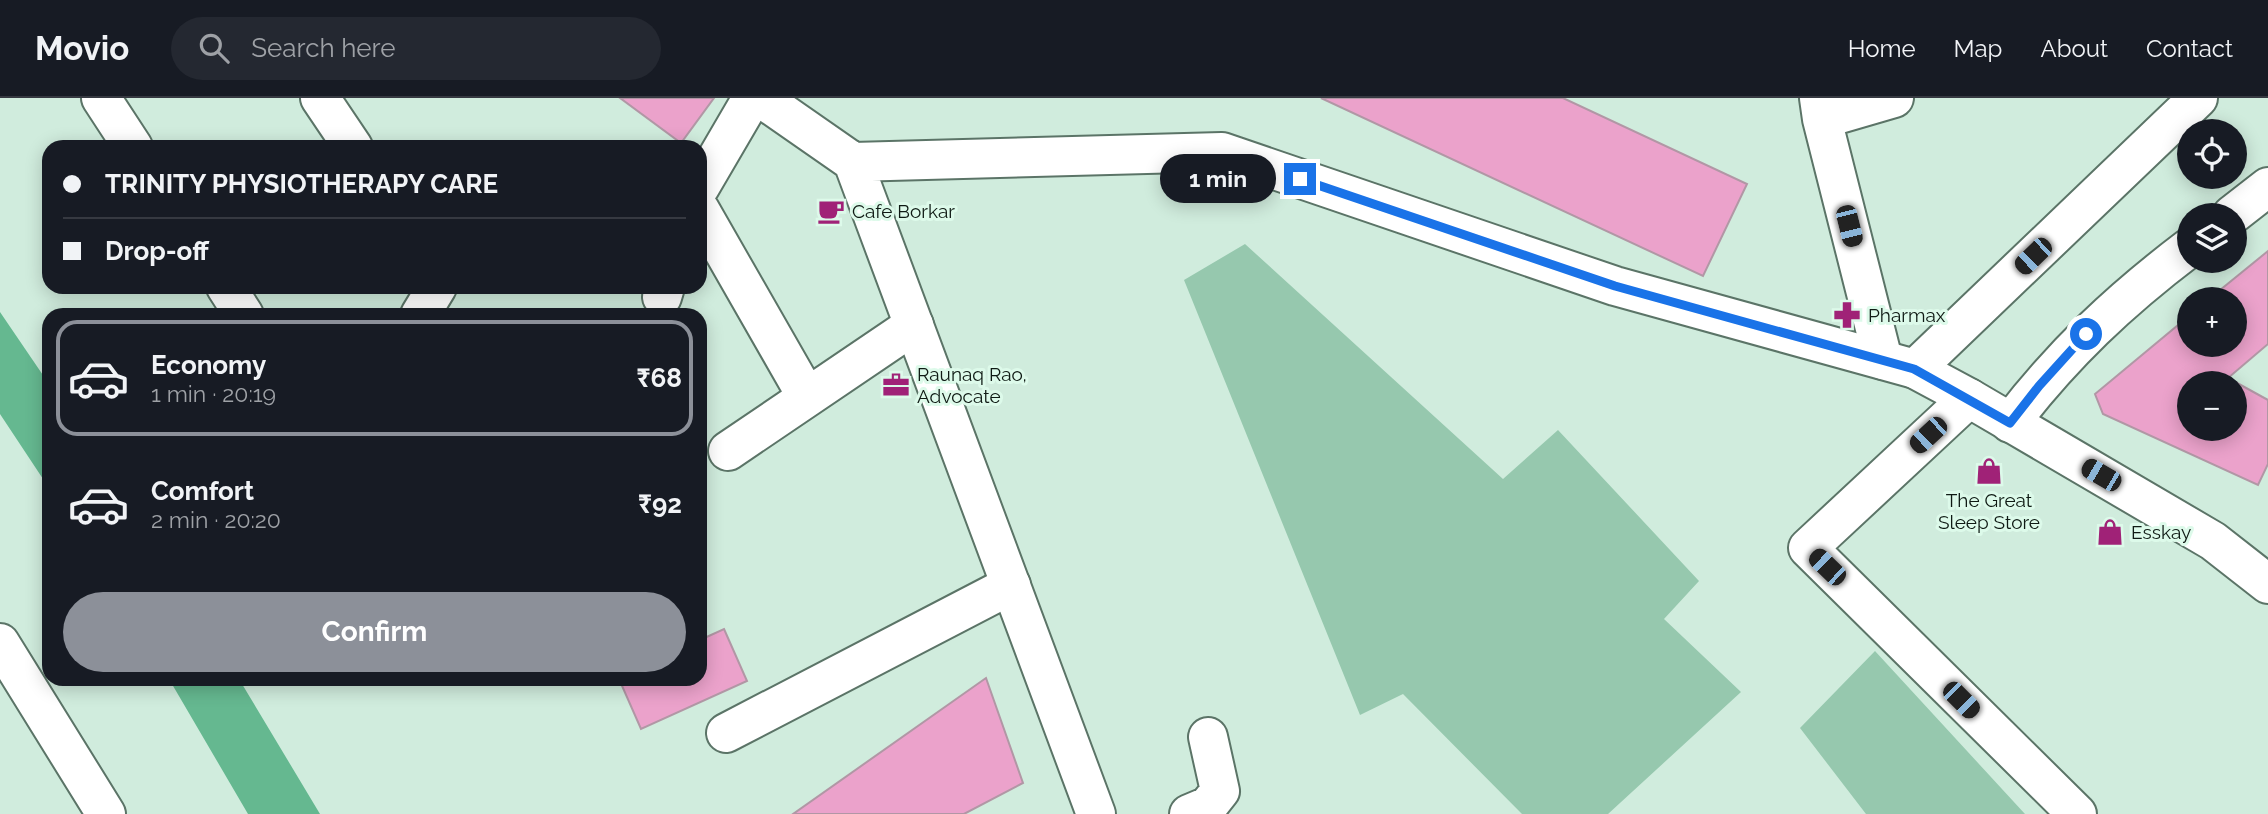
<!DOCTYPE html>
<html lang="en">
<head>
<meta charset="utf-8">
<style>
  :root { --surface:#171b24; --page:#242831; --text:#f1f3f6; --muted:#9ea1a6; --line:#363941; --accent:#8c9099 }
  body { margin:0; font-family:Raleway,sans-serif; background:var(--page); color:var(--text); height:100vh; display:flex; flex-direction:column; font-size:26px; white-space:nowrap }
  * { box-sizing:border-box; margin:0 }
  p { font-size:23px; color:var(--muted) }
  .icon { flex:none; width:38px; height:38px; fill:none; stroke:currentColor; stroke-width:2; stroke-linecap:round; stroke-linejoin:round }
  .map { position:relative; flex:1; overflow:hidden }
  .drawer { position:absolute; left:42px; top:210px; width:665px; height:378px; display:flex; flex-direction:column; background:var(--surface); border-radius:21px; box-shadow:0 4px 18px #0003 }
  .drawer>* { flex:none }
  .top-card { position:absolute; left:42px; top:42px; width:665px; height:154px; border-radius:21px; box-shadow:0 4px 18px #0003; display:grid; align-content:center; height:154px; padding:0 21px; background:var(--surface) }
  .fabs { position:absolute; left:2177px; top:21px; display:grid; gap:14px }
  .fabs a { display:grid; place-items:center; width:70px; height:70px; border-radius:50%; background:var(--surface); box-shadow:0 4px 18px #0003; font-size:35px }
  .end { position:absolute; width:32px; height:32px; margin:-16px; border:9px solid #1a73e8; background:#fff; box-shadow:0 0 0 4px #fff }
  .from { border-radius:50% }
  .bubble { position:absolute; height:49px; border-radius:24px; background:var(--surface); box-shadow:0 4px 18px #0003; font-size:23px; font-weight:700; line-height:49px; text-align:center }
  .car { position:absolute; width:21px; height:42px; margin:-21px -10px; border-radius:9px; box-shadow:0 0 5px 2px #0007; background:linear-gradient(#222 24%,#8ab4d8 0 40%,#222 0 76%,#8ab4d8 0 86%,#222 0) }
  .top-card b { display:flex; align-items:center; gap:24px; height:66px; font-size:26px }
  .top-card b+b { border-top:2px solid var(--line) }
  .top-card i { width:18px; height:18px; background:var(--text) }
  ul { padding:12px 0 0; list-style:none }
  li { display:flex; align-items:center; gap:21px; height:116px; margin:0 14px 10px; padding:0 7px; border:4px solid transparent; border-radius:21px }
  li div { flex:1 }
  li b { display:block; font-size:26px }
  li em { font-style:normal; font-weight:700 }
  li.on { border-color:var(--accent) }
  li>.icon { width:63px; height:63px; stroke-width:1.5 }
  .cta { display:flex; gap:14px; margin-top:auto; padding:14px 21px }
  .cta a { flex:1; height:80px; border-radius:42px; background:var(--accent); color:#fff; font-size:28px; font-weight:700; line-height:80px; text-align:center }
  header { display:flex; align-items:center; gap:42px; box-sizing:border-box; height:98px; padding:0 35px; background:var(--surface); border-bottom:2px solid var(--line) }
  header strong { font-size:33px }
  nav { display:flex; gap:38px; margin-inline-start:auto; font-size:24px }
  .search { width:490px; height:63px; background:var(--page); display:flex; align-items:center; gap:18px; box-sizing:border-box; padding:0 24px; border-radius:38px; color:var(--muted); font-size:26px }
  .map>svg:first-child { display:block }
  .green { fill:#96c8ae }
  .water { fill:#65b890 }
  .building { fill:#eba2cb; stroke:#b197a5; stroke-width:2; fill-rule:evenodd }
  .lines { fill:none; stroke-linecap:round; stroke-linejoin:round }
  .minor-casing { stroke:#5b7467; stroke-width:42 }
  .major-casing { stroke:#5b7467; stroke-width:42 }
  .minor { stroke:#fff; stroke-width:38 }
  .major { stroke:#fff; stroke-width:38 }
  .route { stroke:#1a73e8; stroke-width:9 }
  .labels { text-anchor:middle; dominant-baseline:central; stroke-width:6; stroke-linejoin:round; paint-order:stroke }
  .poi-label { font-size:19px; fill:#0f1a14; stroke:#ddfaea; text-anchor:start }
</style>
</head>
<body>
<header>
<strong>Movio</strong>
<div class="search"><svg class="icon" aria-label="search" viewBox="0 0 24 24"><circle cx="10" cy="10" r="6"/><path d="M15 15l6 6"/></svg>Search here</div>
<nav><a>Home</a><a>Map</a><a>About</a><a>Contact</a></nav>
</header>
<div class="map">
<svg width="2268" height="716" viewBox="0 0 2268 716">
  <rect width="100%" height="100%" fill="#d0ecdd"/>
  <!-- green -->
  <path class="green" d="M1245,146L1503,381L1558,332L1699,483L1664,521L1741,594L1608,716H1522L1403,596L1360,617L1184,182Z
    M1875,553L2025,716H1866L1800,630Z"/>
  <!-- water -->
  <path class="water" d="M0,214L49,286V390L0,316Z
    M169,581H239L320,716H248Z"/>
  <!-- building -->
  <path class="building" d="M620,0H714L681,45Z
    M1321,0H1563L1747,86L1703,178Z
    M2268,153V246L2228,280L2268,302V366L2258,387L2103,316L2095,296L2189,218V247H2235V201H2209ZM2189,285H2235V331H2189Z
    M724,531L747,583L641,631L619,581H700V542Z
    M986,580L1023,685L964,716H793Z"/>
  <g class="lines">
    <defs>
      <path id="minor" d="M101,0L133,49
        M320,0L353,49
        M1819,0L1822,21L1883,262
        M1822,21L1894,0
        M700,89L752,0
        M700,112L807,299
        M2232,117L2268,89
        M226,189L244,217
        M662,199L665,189
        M420,217L437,189
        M1915,271L2198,0
        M1969,300L1808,450L2077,716
        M2010,325C2064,255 2119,203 2189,150
        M728,353L914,227
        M0,545L106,716
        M726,635L1011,487
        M1189,716L1208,708L1220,693L1208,639"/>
      <path id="major" d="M761,0L853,64L1096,716
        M853,64L1222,54L1615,188L1915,271L1969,300L2213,443L2268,486"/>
    </defs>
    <!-- minor casing -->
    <use href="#minor" class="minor-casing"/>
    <!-- major casing -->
    <use href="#major" class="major-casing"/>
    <!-- minor -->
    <use href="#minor" class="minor"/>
    <!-- major -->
    <use href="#major" class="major"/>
  </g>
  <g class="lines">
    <!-- route -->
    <path class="route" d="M1300,81L1615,188L1914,271L2010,325L2039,288L2086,236"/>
  </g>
  <!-- icons -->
  <defs>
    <symbol id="cafe-bare" viewBox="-9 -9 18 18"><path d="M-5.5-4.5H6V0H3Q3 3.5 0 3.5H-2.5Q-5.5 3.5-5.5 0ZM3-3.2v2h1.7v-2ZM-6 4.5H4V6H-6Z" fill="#a02277" stroke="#ddfaea" stroke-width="2.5" paint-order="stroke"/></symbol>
    <symbol id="pharmacy-bare" viewBox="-9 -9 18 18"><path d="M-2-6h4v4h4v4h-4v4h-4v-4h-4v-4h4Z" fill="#a02277" stroke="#ddfaea" stroke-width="2.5" paint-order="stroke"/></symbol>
    <symbol id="office-bare" viewBox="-9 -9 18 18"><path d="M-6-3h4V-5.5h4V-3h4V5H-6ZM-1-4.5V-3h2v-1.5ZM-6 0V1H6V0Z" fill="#a02277" stroke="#ddfaea" stroke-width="2.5" paint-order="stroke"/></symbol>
    <symbol id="shop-bare" viewBox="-9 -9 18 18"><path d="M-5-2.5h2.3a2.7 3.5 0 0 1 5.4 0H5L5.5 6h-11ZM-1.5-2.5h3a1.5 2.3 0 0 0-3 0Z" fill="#a02277" stroke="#ddfaea" stroke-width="2.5" paint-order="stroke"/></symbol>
  </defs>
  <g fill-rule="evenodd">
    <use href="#cafe-bare" x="812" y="94" width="38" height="38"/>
    <use href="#pharmacy-bare" x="1828" y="198" width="38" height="38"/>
    <use href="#office-bare" x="877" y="268" width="38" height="38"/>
    <use href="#shop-bare" x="1970" y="354" width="38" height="38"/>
    <use href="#shop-bare" x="2091" y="415" width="38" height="38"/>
  </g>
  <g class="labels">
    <!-- poi labels -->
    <g class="poi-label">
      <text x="852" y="113">Cafe Borkar</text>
      <text x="1868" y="217">Pharmax</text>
      <text x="917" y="276">Raunaq Rao,<tspan x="917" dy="22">Advocate</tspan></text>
      <text x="1989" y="402" text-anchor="middle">The Great<tspan x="1989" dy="22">Sleep Store</tspan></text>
      <text x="2131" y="434">Esskay</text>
    </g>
  </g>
</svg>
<div class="fabs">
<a><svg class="icon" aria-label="locate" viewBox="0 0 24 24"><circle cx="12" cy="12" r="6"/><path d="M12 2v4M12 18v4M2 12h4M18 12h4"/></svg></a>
<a><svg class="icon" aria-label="layers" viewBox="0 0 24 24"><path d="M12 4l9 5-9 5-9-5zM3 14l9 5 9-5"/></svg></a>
<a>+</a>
<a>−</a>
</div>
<i class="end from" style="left:2086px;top:236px"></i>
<i class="end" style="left:1300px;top:81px"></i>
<div class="bubble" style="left:1160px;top:56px;width:116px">1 min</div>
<i class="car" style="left:1849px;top:128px;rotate:166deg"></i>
<i class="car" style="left:2033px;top:158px;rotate:226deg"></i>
<i class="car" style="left:1928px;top:337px;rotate:227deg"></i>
<i class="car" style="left:2101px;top:377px;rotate:300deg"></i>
<i class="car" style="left:1827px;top:469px;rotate:314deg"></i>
<i class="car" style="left:1961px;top:602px;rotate:135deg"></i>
<div class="top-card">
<b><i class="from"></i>TRINITY PHYSIOTHERAPY CARE</b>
<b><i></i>Drop-off</b>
</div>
<section class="drawer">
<ul>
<li class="on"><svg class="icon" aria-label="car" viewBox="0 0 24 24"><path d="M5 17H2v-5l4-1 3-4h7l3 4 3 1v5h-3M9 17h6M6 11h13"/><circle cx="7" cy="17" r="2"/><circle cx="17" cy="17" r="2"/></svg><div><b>Economy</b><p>1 min · 20:19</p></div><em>₹68</em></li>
<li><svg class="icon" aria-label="car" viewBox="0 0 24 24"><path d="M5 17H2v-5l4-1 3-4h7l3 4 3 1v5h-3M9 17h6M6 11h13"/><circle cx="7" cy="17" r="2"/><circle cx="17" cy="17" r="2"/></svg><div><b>Comfort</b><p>2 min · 20:20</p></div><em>₹92</em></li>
</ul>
<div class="cta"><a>Confirm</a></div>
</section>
</div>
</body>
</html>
